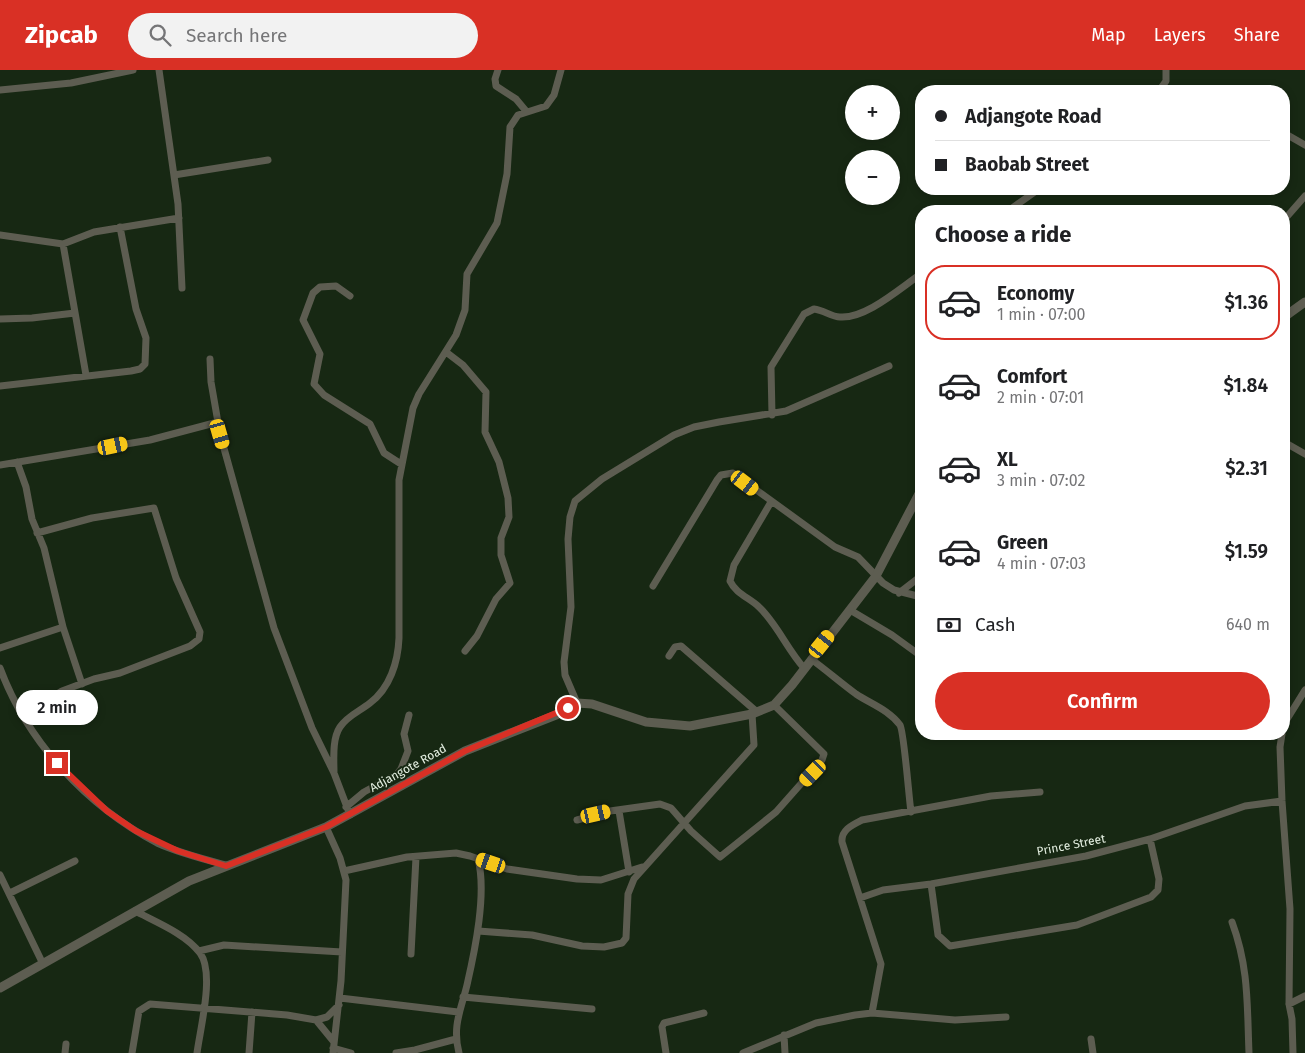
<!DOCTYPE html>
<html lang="en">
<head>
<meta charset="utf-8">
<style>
  :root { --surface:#fff; --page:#f2f2f2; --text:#202124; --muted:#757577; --line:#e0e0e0; --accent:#d93025 }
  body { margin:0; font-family:"Fira Sans",sans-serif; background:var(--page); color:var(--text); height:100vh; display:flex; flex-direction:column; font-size:19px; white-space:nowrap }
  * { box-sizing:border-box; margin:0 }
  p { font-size:16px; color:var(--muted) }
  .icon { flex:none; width:28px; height:28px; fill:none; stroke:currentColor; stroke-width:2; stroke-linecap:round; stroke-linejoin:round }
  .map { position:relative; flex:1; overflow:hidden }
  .side { position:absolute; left:915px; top:135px; width:375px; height:535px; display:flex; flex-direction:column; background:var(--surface); border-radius:20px; box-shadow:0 2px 8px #0003 }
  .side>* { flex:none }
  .guide { position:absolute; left:915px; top:15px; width:375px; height:110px; border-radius:20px; box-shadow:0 2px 8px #0003; display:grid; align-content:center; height:110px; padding:0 20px; background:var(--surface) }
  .tools { position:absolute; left:845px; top:15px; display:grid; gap:10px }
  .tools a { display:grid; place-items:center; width:55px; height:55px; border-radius:50%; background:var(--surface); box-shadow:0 2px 8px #0003; font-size:25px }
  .end { position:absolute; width:22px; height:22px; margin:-11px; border:6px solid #d93025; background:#fff; box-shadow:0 0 0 2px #fff }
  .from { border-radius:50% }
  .bubble { position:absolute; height:35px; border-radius:18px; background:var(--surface); box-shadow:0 2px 8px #0003; font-size:16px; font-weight:600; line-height:35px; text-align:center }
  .car { position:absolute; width:15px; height:30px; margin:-15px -8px; border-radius:6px; box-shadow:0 0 4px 1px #0007; background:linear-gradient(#f5c518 24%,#345 0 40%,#f5c518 0 76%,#345 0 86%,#f5c518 0) }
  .guide b { display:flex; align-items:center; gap:18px; height:48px; font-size:19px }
  .guide b+b { border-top:1px solid var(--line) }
  .guide i { width:12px; height:12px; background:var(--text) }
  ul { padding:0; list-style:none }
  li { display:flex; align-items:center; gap:15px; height:75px; margin:0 10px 8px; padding:0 10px; border:2px solid transparent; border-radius:20px }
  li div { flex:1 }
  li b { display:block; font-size:19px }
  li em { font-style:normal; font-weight:600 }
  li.current { border-color:var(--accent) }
  li>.icon { width:45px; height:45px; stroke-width:1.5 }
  h2 { padding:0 20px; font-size:22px; line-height:60px }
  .pay { display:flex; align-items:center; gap:12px; height:55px; padding:0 20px; font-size:19px }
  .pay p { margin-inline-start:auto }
  .button { display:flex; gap:10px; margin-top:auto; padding:10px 20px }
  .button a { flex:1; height:58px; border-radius:30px; background:var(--accent); color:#fff; font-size:20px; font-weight:600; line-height:58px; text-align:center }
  header { display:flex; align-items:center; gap:30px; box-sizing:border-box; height:70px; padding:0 25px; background:var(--accent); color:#fff }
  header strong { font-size:24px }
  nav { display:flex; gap:28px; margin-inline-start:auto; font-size:18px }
  .search { width:350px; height:45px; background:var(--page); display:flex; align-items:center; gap:12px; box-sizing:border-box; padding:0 18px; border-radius:28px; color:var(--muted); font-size:19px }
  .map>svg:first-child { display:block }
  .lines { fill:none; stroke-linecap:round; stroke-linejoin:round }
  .minor { stroke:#5d5d51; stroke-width:7 }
  .tertiary { stroke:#5d5d51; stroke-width:9 }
  .route { stroke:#d93025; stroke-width:6 }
  .labels { text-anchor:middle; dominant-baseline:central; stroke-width:4; stroke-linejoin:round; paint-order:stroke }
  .street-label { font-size:12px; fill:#e3eee0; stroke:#172813 }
</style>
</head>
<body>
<header>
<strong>Zipcab</strong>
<div class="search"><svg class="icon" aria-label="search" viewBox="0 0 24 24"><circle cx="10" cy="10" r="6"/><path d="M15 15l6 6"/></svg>Search here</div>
<nav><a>Map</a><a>Layers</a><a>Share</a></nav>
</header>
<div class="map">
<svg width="1305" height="983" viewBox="0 0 1305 983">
  <rect width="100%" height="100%" fill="#172813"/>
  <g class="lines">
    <!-- minor -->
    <path class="minor" d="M159,0L178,134L182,218
      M498,0L495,9L496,16L516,29L526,41
      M0,20L71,13L133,0
      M1159,21L1166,11V0
      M1284,63L1305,75
      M174,105L268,90
      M1008,141L1039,119
      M1284,150L1305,126
      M0,165L63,174L86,305
      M63,174L94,162L179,148
      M350,226L336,216L320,217L313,223L303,250L320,284L314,314L324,325L370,354L384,383L401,394
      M0,249L32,248L75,243
      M446,282L463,295L486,322L485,362L499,392L508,428L509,447L501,468V485L510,513L496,529L477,566L465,581
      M210,289L211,312L220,364L274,558L312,658L334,703L350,745
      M0,316L131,301L140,299L145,294L146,268L136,239L120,157
      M772,345L771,297L804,244L814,239C824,240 831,247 840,247C866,249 900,218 921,204
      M1284,372L1305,384
      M17,392L26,417L32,449L44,478L63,557L82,614
      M0,395L150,370L218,352
      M771,432L734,495L730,511C736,524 750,528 759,537C777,554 787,579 804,598
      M653,516L717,410L721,405L733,403L835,477L858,487L883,513L894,520L921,527
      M899,523L921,506
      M850,540L892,565L921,586
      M0,578L63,557
      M669,586L675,577L681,576L757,642
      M811,589C826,600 841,613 856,624C871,634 889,640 900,655C904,661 909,729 911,742
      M0,598C28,673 87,736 157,773C179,783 203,789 226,795
      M577,633L565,605L564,592L571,537L568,469L570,447L575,431L602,409L674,365L694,357L719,352L786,341L889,296
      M24,645L62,621L94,609L120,603L190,576L199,569L200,562L176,508L154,438L92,448L37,463
      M1284,654L1305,620
      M1282,664L1280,677L1282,731L1290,839L1289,934L1292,949L1293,983
      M334,703C334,689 332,669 340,657C347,646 360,641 370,633C390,618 398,592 399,568V410L413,338L419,324L456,265L465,240L467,204L497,153L507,104L510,57L518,45L546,36L554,25L561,0
      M346,737L364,722L397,704L401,699L408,681L404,664L409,645
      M619,741L629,802
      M577,750L610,741L660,734L671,738L691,761L720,787L776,742L822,690L824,684L821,681L774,635
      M326,757L340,788L346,810L341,911L333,983
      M344,801L407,787L456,783L470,786L507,799L577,809L601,810L642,797
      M0,805L43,894
      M931,814L938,865L950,876L1077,855L1151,827L1158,820L1159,809L1150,769
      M10,823L75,791
      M860,828L883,820L931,814L1086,786L1150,769L1245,736L1282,731
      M135,841C156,852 186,864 200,883C215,903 200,959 197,983
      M1232,852C1249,898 1247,935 1249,983
      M478,861L532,865L582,876L604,877L622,873L626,868L628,824L634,809L754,675L752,644
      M199,881L224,875L342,882
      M411,884L416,787
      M463,927L592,939
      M340,928L458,942
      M1289,934L1305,926
      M872,943L881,894L842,772C841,760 852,755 862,750L991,726L1040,722
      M316,950L334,972
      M784,965L785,983
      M1091,969L1093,983
      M333,978L351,983
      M65,983L66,974
      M132,983L139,941L150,934L287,945L316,950L327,947L339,935
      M249,983L252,942
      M396,983L415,980L456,969
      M459,983C452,956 461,940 467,915C475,880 487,823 478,789
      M666,983L662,957L664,953L704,943
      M743,983L816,953L855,945L872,943L955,950L1006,947"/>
    <!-- tertiary -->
    <path class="tertiary" d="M1284,247L1305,232
      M0,918L189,811L326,757L465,681L556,645L577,633L592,634L646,652L690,656L752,644L774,635L792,615L876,506L921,420"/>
  </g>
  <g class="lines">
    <!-- route -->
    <path class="route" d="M57,693L107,741L136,761L178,781L226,796L326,757L465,681L568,638"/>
  </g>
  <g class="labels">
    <!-- street labels -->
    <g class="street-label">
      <text transform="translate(408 698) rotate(-29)">Adjangote Road</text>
      <text transform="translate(1071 775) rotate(-11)">Prince Street</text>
    </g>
  </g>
</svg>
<div class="tools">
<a>+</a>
<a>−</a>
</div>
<i class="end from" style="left:568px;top:638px"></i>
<i class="end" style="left:57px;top:693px"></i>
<div class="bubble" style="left:16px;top:620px;width:82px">2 min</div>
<i class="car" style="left:220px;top:364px;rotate:164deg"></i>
<i class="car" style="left:113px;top:376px;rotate:78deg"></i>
<i class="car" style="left:745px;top:413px;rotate:127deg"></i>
<i class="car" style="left:822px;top:574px;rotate:39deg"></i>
<i class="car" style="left:813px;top:703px;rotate:224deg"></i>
<i class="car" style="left:596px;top:744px;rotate:77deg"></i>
<i class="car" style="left:491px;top:793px;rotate:289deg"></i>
<div class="guide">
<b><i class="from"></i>Adjangote Road</b>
<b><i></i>Baobab Street</b>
</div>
<section class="side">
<h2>Choose a ride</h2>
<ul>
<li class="current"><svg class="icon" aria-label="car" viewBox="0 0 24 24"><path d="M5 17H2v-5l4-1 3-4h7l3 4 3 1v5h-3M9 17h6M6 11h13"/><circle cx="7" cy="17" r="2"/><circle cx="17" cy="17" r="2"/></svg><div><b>Economy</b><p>1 min · 07:00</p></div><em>$1.36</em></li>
<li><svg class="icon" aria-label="car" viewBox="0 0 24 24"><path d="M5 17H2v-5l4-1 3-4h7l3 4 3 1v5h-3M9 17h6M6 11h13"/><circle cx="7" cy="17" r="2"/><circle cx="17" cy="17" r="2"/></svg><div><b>Comfort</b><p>2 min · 07:01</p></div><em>$1.84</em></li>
<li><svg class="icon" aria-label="car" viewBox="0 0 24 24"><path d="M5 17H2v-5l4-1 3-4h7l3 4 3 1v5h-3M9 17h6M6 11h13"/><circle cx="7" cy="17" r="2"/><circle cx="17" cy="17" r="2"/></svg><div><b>XL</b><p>3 min · 07:02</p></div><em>$2.31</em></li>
<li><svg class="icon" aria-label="car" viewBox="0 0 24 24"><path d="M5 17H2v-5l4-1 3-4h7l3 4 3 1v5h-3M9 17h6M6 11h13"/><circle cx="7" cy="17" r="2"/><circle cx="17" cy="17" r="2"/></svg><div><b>Green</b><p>4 min · 07:03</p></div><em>$1.59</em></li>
</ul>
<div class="pay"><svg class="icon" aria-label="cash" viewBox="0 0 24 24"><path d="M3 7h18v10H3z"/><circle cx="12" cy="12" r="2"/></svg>Cash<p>640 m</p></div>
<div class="button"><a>Confirm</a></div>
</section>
</div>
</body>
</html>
